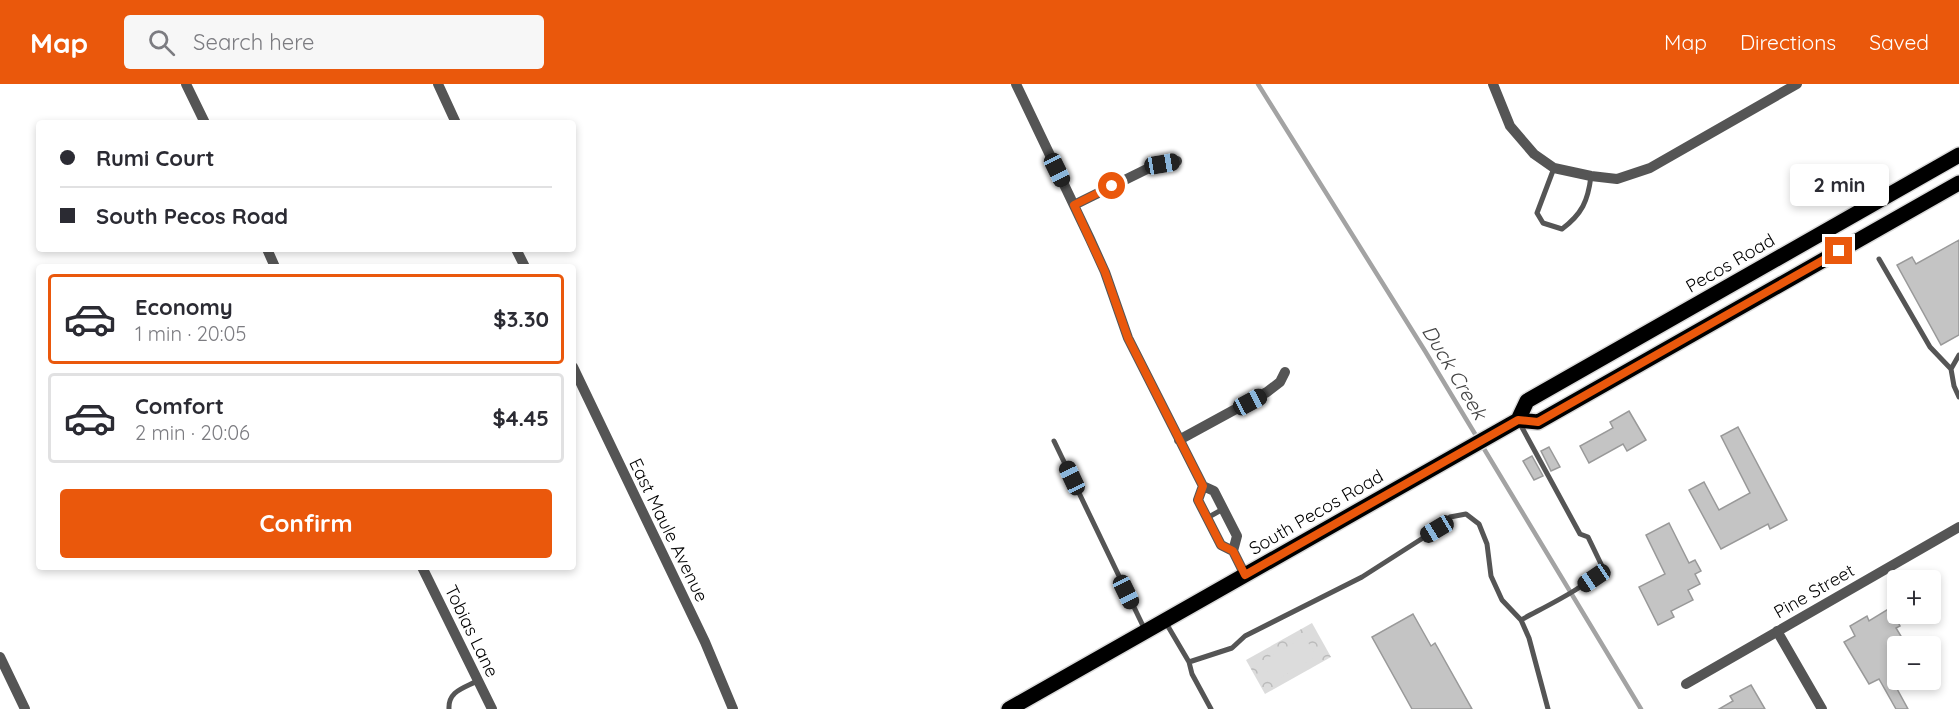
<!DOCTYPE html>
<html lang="en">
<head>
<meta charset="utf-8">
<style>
  :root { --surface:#fff; --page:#f7f7f7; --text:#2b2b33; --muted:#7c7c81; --line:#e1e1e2; --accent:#ea580c }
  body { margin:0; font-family:Quicksand,sans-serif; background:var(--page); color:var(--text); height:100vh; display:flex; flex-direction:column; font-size:22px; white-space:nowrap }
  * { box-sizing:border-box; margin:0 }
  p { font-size:20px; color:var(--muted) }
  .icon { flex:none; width:33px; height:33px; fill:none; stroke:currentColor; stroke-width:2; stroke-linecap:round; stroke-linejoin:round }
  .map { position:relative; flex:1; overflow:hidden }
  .details { position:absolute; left:36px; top:180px; width:540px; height:306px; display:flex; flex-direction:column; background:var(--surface); border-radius:6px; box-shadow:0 3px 9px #0003 }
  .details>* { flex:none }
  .top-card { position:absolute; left:36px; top:36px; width:540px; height:132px; border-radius:6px; box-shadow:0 3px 9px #0003; display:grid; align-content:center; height:132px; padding:0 24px; background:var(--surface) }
  .buttons { position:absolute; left:1887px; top:486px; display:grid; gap:12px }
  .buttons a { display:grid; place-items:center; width:54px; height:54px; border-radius:6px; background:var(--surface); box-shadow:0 3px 9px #0003; font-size:30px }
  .end { position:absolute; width:27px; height:27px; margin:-14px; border:8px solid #ea580c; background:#fff; box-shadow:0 0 0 3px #fff }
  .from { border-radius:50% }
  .bubble { position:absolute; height:42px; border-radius:6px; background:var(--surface); box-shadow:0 3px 9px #0003; font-size:20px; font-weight:700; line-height:42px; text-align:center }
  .car { position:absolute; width:18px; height:36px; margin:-18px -9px; border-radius:8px; box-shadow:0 0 4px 2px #0007; background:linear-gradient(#222 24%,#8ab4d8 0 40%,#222 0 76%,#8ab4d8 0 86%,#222 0) }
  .top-card b { display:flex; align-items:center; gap:21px; height:57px; font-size:22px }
  .top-card b+b { border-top:2px solid var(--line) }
  .top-card i { width:15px; height:15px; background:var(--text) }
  ul { padding:10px 0 0; list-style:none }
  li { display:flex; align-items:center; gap:18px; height:90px; margin:0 12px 9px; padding:0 12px; border:3px solid var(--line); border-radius:6px }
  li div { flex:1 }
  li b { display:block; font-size:22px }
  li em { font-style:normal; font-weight:700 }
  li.current { border-color:var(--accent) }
  li>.icon { width:54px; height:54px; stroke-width:1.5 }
  .cta { display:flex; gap:12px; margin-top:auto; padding:12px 24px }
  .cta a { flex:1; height:69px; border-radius:6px; background:var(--accent); color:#fff; font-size:24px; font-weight:700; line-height:69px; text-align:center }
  header { display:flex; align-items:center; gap:36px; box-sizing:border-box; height:84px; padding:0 30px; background:var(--accent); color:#fff }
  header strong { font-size:28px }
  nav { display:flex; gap:33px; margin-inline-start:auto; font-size:21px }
  .search { width:420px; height:54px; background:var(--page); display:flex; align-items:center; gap:15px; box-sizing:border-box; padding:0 21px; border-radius:6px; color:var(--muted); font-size:22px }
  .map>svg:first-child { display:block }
  .forest { fill:url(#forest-crowns) }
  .garden { fill:#dcdcdc }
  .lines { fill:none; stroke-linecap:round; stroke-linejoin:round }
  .stream { stroke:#a3a3a3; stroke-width:4.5 }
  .building { fill:#c4c4c4; stroke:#999; stroke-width:1.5 }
  .primary-casing { stroke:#dbdbdb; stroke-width:18 }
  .service { stroke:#555; stroke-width:5 }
  .minor { stroke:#555; stroke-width:10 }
  .primary { stroke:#000; stroke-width:15 }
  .route { stroke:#ea580c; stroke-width:8 }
  .labels { text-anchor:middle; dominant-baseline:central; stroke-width:4.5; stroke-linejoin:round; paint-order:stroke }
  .street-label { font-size:18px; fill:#000; stroke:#fff }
  .water-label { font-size:20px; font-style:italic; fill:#444; stroke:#fff }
</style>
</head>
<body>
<header>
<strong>Map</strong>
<div class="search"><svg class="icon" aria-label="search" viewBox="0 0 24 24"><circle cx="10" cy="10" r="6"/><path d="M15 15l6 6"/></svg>Search here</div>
<nav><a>Map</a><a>Directions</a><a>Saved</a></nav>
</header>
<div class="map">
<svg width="1959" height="625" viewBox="0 0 1959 625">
  <defs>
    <pattern id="forest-crowns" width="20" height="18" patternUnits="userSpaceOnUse" patternTransform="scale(1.5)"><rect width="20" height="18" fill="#dcdcdc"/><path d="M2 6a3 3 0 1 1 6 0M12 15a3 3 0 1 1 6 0" fill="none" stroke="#bbb"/></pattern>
  </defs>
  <rect width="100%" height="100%" fill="#fff"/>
  <!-- forest -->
  <path class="forest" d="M1312,539L1331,573L1265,610L1246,576Z"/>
  <!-- garden -->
  <path class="garden" d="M1305,553L1316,573L1273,598L1262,577Z"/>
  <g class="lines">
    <!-- stream -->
    <path class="stream" d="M1258,0L1425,267L1641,625"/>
  </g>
  <!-- building -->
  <path class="building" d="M1959,156V251L1941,261L1897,181L1912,173L1916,180Z
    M1629,327L1646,356L1627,367L1623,360L1589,379L1580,362L1613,344L1610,338Z
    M1738,343L1787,436L1770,445L1768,440L1721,465L1689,406L1704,398L1719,426L1750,409L1721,352Z
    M1549,363L1560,383L1551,387L1541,367Z
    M1532,372L1543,392L1534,396L1523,377Z
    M1669,439L1689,479L1695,476L1701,487L1695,490L1700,500L1688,506L1693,516L1671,527L1674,533L1658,541L1639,503L1665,490L1646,451Z
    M1890,524L1900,542L1896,544L1907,562H1898V588L1890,592L1908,625H1896L1879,595L1869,600L1844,558L1855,552L1850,542L1867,532L1869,537Z
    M1413,530L1431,562L1435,559L1472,625H1412L1372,553Z
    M1751,601L1765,625H1719L1733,617L1730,612Z"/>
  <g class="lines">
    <defs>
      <path id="primary" d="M1518,336L1527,317L1959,71
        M1009,625L1518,336L1538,338L1959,99"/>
    </defs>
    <!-- primary casing -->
    <use href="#primary" class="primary-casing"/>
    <!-- service -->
    <path class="service" d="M1554,84L1537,129L1543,139L1562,145C1582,130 1588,117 1591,92
      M1879,175L1930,263L1951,285
      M1959,271L1951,285L1954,302L1959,313
      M1519,338L1580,450L1588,453L1602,482C1595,500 1540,525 1521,536
      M1054,357L1145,546
      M1207,434L1223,425
      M1166,539L1189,578L1192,590L1211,625
      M1189,578L1232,564L1245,552L1362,493L1437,445L1450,433L1466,430L1479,440L1487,460L1491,492L1502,516L1521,536L1529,554L1548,625
      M449,625C448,607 464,604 477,597"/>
    <!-- minor -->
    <path class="minor" d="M186,0L205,39
      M438,0L456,39
      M1016,0L1090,155L1105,188L1128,254L1203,402L1214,407L1237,452L1233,467
      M1493,0L1510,42L1534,70L1554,84L1591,92L1617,95L1650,84L1797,0
      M1074,121L1151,83L1177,77
      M267,165L275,183
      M516,165L525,183
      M573,283L705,558L733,625
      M1179,356L1267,308L1280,298L1285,288
      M1203,402L1198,416L1221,461L1233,467L1245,491
      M422,483L492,625
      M1777,547L1822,625
      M0,573L25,625
      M1686,600L1959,443"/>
    <!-- primary -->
    <use href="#primary" class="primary"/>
  </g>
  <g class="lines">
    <!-- route -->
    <path class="route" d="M1112,102L1074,121L1105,188L1128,254L1203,402L1198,416L1221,461L1233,467L1245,491L1518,336L1538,338L1839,167"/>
  </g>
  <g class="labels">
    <!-- street labels -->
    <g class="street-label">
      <text transform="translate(1730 179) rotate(-30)">Pecos Road</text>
      <text transform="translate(1316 428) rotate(-30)">South Pecos Road</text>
      <text transform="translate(669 446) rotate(64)">East Maule Avenue</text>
      <text transform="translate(1814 507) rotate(-30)">Pine Street</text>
      <text transform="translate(472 547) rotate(64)">Tobias Lane</text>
    </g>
    <!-- water labels -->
    <g class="water-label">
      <text transform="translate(1455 288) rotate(59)">Duck Creek</text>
    </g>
  </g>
</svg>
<div class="buttons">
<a>+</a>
<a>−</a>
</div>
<i class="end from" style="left:1112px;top:102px"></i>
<i class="end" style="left:1839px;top:167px"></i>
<div class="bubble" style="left:1790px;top:80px;width:99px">2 min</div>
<i class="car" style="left:1162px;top:80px;rotate:80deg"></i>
<i class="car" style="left:1057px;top:86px;rotate:154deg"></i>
<i class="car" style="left:1250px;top:318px;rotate:62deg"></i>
<i class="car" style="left:1072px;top:394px;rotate:335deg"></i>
<i class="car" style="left:1437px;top:445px;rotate:239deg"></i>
<i class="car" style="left:1594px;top:494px;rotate:236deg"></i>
<i class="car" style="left:1126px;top:508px;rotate:154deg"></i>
<div class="top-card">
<b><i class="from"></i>Rumi Court</b>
<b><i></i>South Pecos Road</b>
</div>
<section class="details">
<ul>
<li class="current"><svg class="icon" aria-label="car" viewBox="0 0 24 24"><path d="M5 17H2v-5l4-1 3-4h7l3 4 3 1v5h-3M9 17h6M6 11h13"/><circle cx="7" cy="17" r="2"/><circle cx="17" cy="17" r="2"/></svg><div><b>Economy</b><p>1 min · 20:05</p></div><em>$3.30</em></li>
<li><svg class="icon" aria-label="car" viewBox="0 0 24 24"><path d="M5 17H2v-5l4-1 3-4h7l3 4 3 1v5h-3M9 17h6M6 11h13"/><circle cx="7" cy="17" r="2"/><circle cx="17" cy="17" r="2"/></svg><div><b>Comfort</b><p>2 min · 20:06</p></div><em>$4.45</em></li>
</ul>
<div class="cta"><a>Confirm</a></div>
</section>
</div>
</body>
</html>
